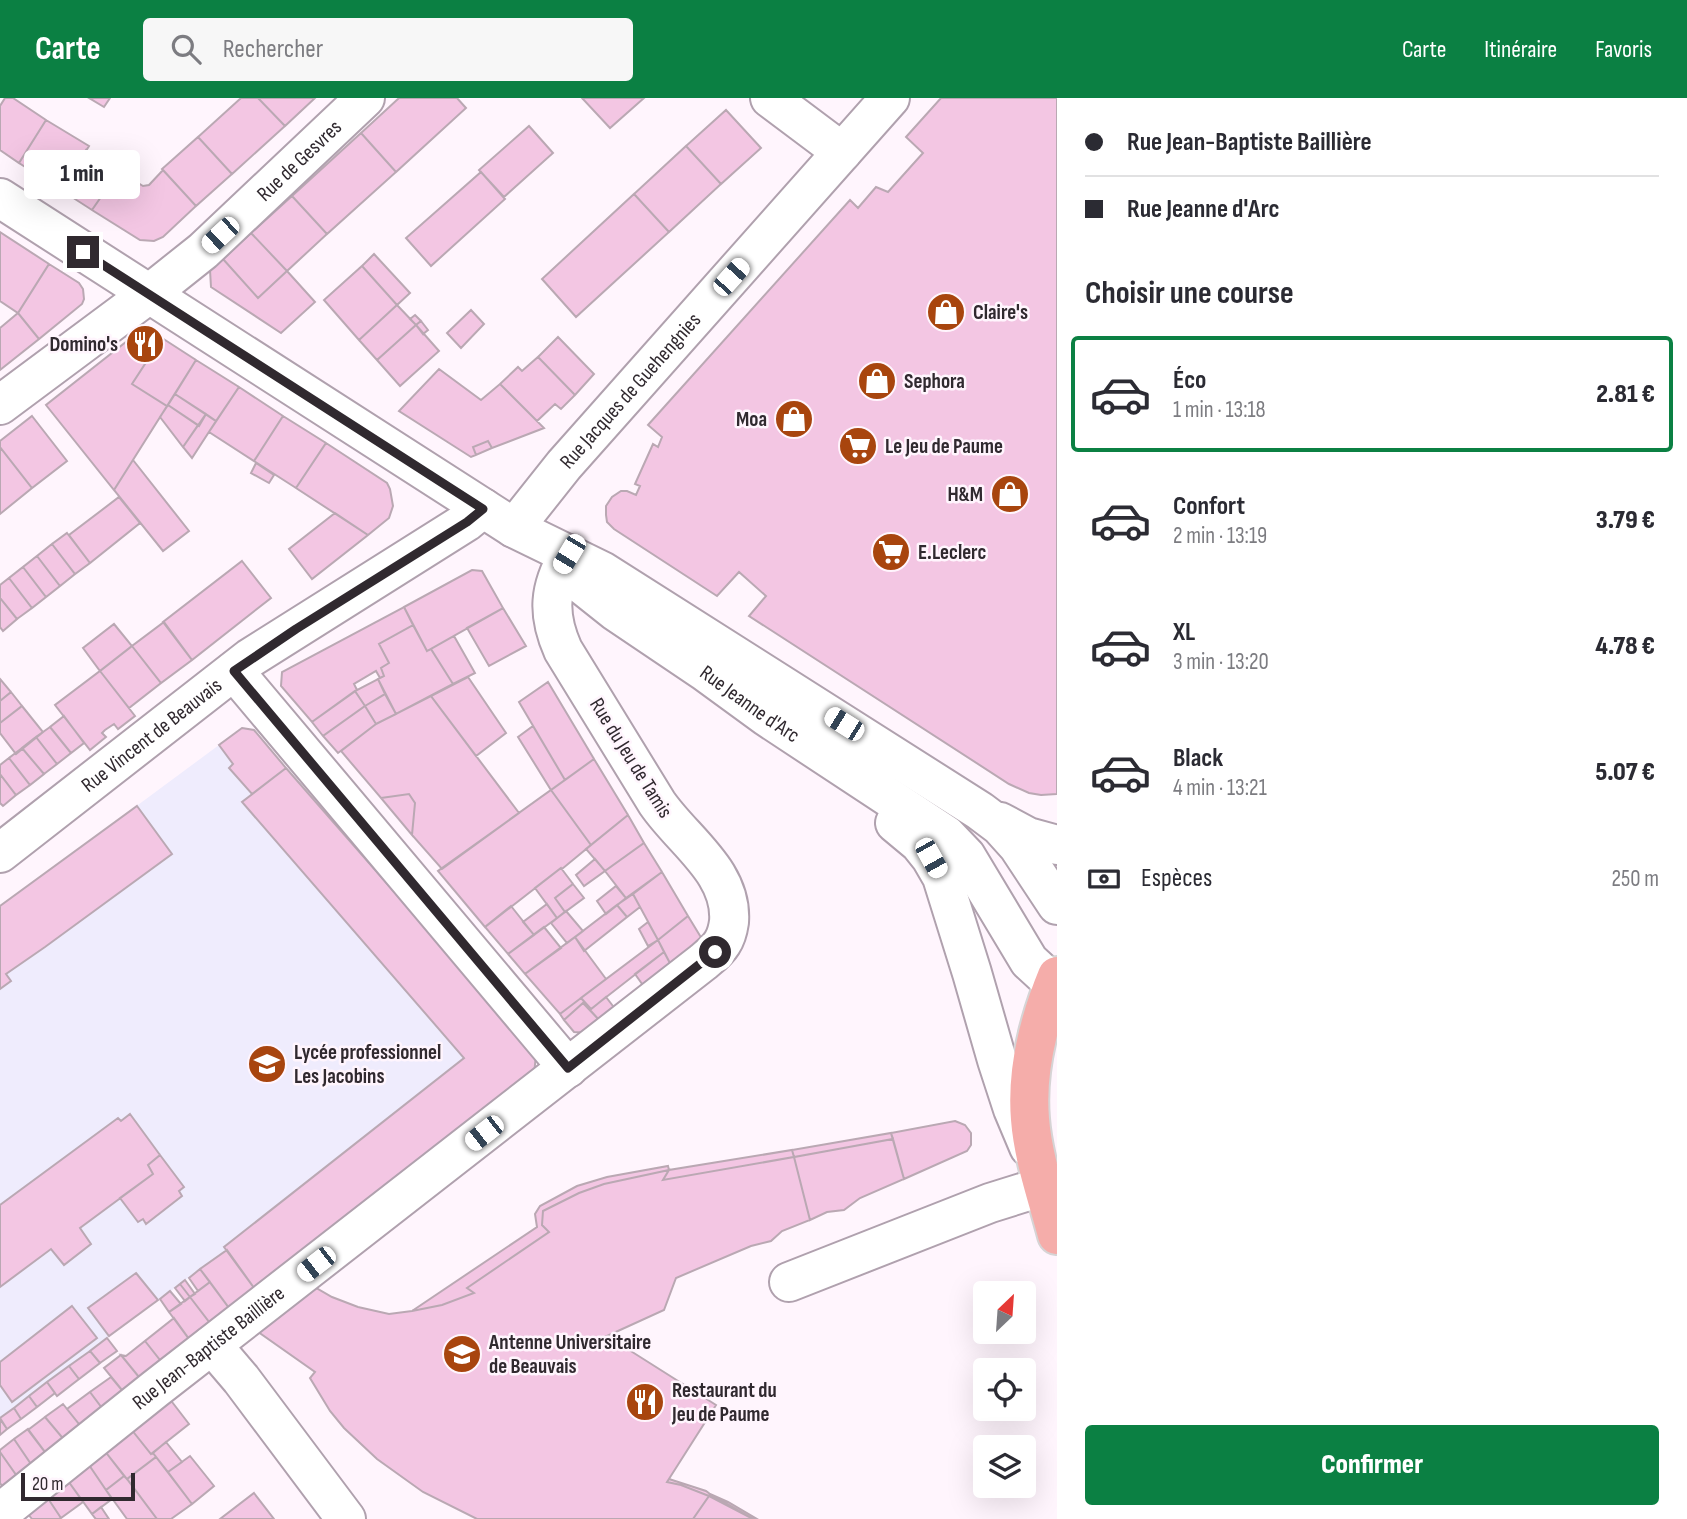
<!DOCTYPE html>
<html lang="fr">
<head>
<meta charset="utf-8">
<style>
  :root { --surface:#fff; --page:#f7f7f7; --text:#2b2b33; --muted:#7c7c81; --line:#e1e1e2; --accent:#0b8043 }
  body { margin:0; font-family:"Sofia Sans Condensed",sans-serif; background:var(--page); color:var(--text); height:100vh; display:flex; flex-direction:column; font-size:26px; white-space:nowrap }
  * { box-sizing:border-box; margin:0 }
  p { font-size:23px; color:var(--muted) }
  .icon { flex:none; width:38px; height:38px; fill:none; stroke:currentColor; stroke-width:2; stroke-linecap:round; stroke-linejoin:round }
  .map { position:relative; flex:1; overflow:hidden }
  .drawer { display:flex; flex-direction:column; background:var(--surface); width:630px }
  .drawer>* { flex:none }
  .banner { display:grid; align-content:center; height:154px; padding:0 28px; background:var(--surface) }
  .needle { width:46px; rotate:25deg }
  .buttons { position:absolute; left:973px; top:1183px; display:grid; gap:14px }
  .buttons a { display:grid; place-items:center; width:63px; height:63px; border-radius:7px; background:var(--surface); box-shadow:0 7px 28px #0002; font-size:35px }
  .scale { position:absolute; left:21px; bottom:18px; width:114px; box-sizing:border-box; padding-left:7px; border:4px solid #30292f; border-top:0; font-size:19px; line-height:24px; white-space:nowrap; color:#30292f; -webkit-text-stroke:5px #fff5fd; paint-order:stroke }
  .end { position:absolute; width:32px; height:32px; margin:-16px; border:9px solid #30292f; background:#fff; box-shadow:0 0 0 4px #fff }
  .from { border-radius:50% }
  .bubble { position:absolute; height:49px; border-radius:7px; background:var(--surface); box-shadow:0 7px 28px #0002; font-size:23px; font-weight:800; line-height:49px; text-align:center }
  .car { position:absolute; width:21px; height:42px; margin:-21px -10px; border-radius:9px; box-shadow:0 0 5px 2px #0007; background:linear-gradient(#fff 24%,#345 0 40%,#fff 0 76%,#345 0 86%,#fff 0) }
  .banner b { display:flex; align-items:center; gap:24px; height:66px; font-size:26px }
  .banner b+b { border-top:2px solid var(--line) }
  .banner i { width:18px; height:18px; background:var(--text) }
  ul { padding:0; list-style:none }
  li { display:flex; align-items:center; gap:21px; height:116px; margin:0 14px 10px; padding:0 14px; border:4px solid transparent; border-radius:7px }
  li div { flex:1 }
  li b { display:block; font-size:26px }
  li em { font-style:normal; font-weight:800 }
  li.active { border-color:var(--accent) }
  li>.icon { width:63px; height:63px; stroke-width:1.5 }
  h2 { padding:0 28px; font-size:32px; line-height:84px }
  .pay { display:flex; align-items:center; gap:18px; height:77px; padding:0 28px; font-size:26px }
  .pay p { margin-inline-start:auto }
  .action { display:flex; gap:14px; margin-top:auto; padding:14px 28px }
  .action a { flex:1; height:80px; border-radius:7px; background:var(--accent); color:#fff; font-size:28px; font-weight:800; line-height:80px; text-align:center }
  header { display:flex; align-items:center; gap:42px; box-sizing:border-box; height:98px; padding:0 35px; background:var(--accent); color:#fff }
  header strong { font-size:33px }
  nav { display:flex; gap:38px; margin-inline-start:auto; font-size:24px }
  .search { width:490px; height:63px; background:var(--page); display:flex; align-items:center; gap:18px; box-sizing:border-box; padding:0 24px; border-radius:7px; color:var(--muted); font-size:26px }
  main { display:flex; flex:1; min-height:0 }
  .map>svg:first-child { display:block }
  .education { fill:#efecfd }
  .building { fill:#f3c6e3; stroke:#baa8b3; stroke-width:2 }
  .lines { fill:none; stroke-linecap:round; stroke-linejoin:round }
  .minor-casing { stroke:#b0a1ae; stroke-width:42 }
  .major-casing { stroke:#d6d4d5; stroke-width:42 }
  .minor { stroke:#fff; stroke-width:38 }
  .major { stroke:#f5adaa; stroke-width:38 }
  .route { stroke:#30292f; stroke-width:9 }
  .labels { text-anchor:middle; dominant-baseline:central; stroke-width:5; stroke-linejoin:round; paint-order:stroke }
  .street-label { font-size:21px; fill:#30292f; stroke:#fff5fd }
  .poi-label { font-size:21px; font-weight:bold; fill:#30292f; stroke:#fff5fd; text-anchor:start }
</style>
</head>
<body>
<header>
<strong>Carte</strong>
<div class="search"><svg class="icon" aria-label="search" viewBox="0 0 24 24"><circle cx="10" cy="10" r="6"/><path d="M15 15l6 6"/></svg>Rechercher</div>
<nav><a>Carte</a><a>Itinéraire</a><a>Favoris</a></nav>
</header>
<main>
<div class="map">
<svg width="1057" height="1421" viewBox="0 0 1057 1421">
  <rect width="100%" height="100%" fill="#fff5fd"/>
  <!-- education -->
  <path class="education" d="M242,630L254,632L536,956L226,1152L0,1320V809Z"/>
  <!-- building -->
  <path class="building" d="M5,0H13L46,22L19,65L0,52V8Z
    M89,0H110L104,9Z
    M241,0H258L285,28L232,76L198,39Z
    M258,0H315L285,28Z
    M399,0H457L466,10L396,74L361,35Z
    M582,0H644L610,30Z
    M941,0H1057V696L1041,697L1029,695L1009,686L749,518L766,498L739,474L717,498L614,431L607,424L606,417V408L612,399L621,393H627L636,397L640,388L635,386L653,346L658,349L662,339L648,327L850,102L858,110L876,89L888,94L923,55L906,39Z
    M726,12L761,50L721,86L686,48Z
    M46,22L89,48L61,92L19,65Z
    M529,28L553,55L504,99L479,72Z
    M361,35L396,74L327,136L292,98Z
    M198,39L232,76L196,108L162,71Z
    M686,48L721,86L669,134L634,96Z
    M86,52L119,73L92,112L61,92Z
    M163,72L196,108L163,139L154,143L140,142L92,112L119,73L143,88L149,87Z
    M481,74L505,101L431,168L406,140Z
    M634,96L669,134L576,219L542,181Z
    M292,98L327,136L287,173L251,135Z
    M0,134L49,166L18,215L0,203Z
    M251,135L287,173L258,200L223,161Z
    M374,156L410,195L397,207L362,168Z
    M223,161L258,200L287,173L315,204L281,235L211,189L210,172Z
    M49,166L79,185L83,191L84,201L82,206L39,241L18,215Z
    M362,168L397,207L359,242L324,202Z
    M397,207L416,227L377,262L359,242Z
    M471,212L484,226L461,250L447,235Z
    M18,215L39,241L0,272V230Z
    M415,217L421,223L416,227L410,221Z
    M421,223L428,232L423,236L416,227Z
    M416,227L439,253L400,288L377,262Z
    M154,235L162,240L132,286L167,308L114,392L46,307L136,236Z
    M558,239L594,276L575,297L538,259Z
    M162,240L196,262L167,308L132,286Z
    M538,259L575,297L561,311L555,306L537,323L500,286L518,269L522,273Z
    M196,262L239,289L216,323L175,296Z
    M439,271L481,302L500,286L544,330L492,350L488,343L473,349L476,357L471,359L399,313Z
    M239,289L283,318L254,363L209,334Z
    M175,296L206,316L199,328L168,307Z
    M168,307L198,327L183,349L160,319Z
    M206,316L216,323L192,360L183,349Z
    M32,318L67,363L32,390L0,349V343Z
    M283,318L326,345L296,390L254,363Z
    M488,343L492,350L476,357L473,349Z
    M326,345L387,385L390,391L393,408L389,420L368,437L296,390Z
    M0,349L32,390L0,416Z
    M133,362L189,433L163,453L114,392Z
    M256,365L274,377L269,385L251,375Z
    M119,399L140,425L90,465L69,437Z
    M335,415L368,437L312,481L289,451Z
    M67,435L90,465L75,476L52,446Z
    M52,446L75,476L60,488L37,458Z
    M37,458L60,488L46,499L23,469Z
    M242,463L271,500L192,562L163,524Z
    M23,469L46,499L32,510L9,480Z
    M472,472L482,473L503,510L427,553L404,509Z
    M9,480L32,510L17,521L0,500V487Z
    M0,500L17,521L3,533L0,529Z
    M404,509L413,527L379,546L389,565L381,570L384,578L380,580L376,573L354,586L357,592L312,624L281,588L282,574Z
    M503,510L526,548L489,568L467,530Z
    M164,524L192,562L161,585L132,548Z
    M114,526L132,548L100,573L83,550Z
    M413,527L427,553L431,551L453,586L396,616L378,581L384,578L381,570L389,565L379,546Z
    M454,538L475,575L453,586L431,551Z
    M132,548L161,585L129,610L100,573Z
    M100,573L135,618L118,631L114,626L105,632L102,635L106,639L90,652L55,607Z
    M468,579L506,635L476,658L431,598Z
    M0,581L11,594L0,603Z
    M378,581L385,596L365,608L355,593Z
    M548,584L594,661L565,682L519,604Z
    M355,593L365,608L323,638L312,624Z
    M11,594L22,608L0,625V603Z
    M385,596L396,616L376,626L365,608Z
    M431,598L519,715L442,771L412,737L415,705L409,696L381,700L341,653L376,626Z
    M22,608L43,634L16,656L0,635V625Z
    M365,608L376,626L338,655L323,638Z
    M64,618L84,645L71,655L50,629Z
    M533,628L565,682L551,692L518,639Z
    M50,629L71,655L57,666L36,639Z
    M242,630L254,632L286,670L252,696L229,670L233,666L219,647Z
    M36,639L57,666L44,676L22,650Z
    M22,650L44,676L30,687L9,660Z
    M9,660L30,687L16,697L0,676V667Z
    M594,661L628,717L591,747L551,692Z
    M286,670L536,956L534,977L257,1194L224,1149L464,960L242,704Z
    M0,676L16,697L3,708L0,705Z
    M551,692L591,747L562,771L561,770L485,829L438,773Z
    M409,696L415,705L412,737L381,700Z
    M137,708L172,756L45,849L6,876L11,883L0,891V808Z
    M628,717L644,745L605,773L586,751Z
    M644,745L662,774L626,800L605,773Z
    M595,761L605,773L584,788L576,777Z
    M561,770L573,786L555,800L565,814L557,820L535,790Z
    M662,774L688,818L658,842L633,796Z
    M573,786L584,800L565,814L555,800Z
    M616,788L626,800L606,816L597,803Z
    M633,796L640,809L627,819L617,807Z
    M547,806L557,820L534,837L523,824Z
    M617,807L627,819L584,853L575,839Z
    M511,808L534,837L508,856L485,829Z
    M566,813L583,833L567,845L551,825Z
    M688,818L705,846L672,869L658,842Z
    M648,824L658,842L648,848L639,831Z
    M544,829L561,850L525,876L508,856Z
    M575,839L606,881L560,916L525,876Z
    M658,842L664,854L591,911L581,900Z
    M664,854L672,869L645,890L635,876Z
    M606,899L616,912L601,924L590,912Z
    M581,900L591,911L590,912L583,905L564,922L560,916Z
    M583,905L601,924L588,935L574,934L564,922Z
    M130,1016L160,1057L148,1067L153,1076L80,1130L91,1146L64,1167L51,1151L0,1189V1107L118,1020L121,1023Z
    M955,1023L965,1027L971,1035V1047L967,1053L904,1081L891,1035Z
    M891,1035L893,1041L794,1059L792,1052Z
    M893,1041L904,1081L860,1100L844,1112L827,1114L810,1122L794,1059Z
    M792,1052L794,1059L663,1082L669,1072Z
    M160,1057L184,1089L179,1093L182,1098L146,1126L143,1121L138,1124L120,1100L153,1076L148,1067Z
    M794,1059L810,1122L782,1133L771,1143L751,1148L676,1180L664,1212L607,1238L716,1307L667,1384L681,1387L709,1398L693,1421H477L423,1394L377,1361L344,1330L330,1313L310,1280L315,1274L254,1231L311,1187L332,1199L358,1209L389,1216L412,1213L442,1207L474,1195L467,1190L549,1134L542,1127L543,1113L579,1095L604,1086L669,1072L663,1082Z
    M668,1068L669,1072L604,1086L579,1095L543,1113L542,1127L549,1134L467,1190L474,1195L442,1207L412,1213L537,1129L535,1116L540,1108L577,1088L607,1079Z
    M227,1152L257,1194L232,1214L200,1171Z
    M200,1171L210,1184L198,1193L189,1180Z
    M136,1175L158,1202L109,1238L88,1210Z
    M185,1182L195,1196L190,1199L180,1186Z
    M210,1184L232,1214L213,1229L190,1199Z
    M180,1186L190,1199L185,1203L175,1190Z
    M170,1193L181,1206L169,1214L160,1201Z
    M190,1199L213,1229L192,1245L169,1214Z
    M72,1208L97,1240L12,1304L0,1287V1264Z
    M174,1220L192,1245L164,1267L145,1243Z
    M107,1240L117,1253L100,1265L90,1253Z
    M145,1243L164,1267L143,1284L121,1257L126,1258Z
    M90,1253L100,1265L79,1281L69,1268Z
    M121,1257L143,1284L126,1297L104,1270Z
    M69,1268L79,1281L57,1298L47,1284Z
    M111,1279L126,1297L105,1314L90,1294Z
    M47,1284L55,1295L37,1309L29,1298Z
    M90,1294L105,1314L83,1331L67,1311Z
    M29,1298L37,1309L21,1321L14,1310Z
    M169,1300L189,1326L151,1356L131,1331Z
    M63,1306L83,1331L66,1344L45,1319Z
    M14,1310L21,1321L7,1331L0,1320Z
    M45,1319L66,1344L48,1358L28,1332Z
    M0,1321L7,1331L0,1337Z
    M28,1331L48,1358L33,1369L14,1341Z
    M131,1331L151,1356L153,1355L156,1359L127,1381L104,1352Z
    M14,1341L33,1369L19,1381L0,1354V1352Z
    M166,1344L182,1364L168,1374L153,1355Z
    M104,1352L124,1378L106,1392L87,1364Z
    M0,1354L19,1381L5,1392L0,1385Z
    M190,1358L214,1388L192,1406L168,1374Z
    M156,1359L192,1406L171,1421H157L127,1381Z
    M87,1364L112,1401L92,1416L66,1380Z
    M124,1378L127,1381L157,1421H127L106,1392Z
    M66,1380L83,1404L61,1420L45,1396Z
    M669,1381L706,1393L710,1396L709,1398L681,1387L667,1384Z
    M254,1395L274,1421H220Z
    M45,1396L61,1420L59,1421H32L24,1411Z
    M710,1396L728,1404L757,1421H753L709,1398Z
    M709,1398L722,1403L753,1421H693Z
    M101,1409L109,1421H96L95,1420L92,1416Z"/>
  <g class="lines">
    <defs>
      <g id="minor">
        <path d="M770,0L842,54"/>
        <path d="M0,100L514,430L602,473L980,713L1000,728L1018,748L1057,807"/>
        <path id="s1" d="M0,307L149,196L203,153L365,0"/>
        <path id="s2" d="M514,430L564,367L890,0"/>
        <path id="s3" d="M571,478L615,513L704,573L767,619L946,737L966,758L1029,863L1054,886"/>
        <path d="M234,573L568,970"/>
        <path d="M1000,724L1028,739L1057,747"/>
        <path d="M895,725L919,745L931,760L942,779L972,875L997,962L1013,1011L1029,1049"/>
        <path id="s4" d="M0,755L250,560L466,424L483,410"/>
        <path d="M789,1184L990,1105L1057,1084"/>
        <path d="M212,1247L241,1281L346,1421"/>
        <path id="s5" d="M0,1415L155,1291L703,864C710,858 717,853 722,845C726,839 728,831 729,824C733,774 683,743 657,705L563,552C547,516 549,490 569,456"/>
      </g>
      <path id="major" d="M1057,878C1039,922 1026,973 1030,1021C1033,1060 1047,1099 1057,1137"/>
    </defs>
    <!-- minor casing -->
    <use href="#minor" class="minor-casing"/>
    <!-- major casing -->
    <use href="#major" class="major-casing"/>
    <!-- minor -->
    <use href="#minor" class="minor"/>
    <!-- major -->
    <use href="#major" class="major"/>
  </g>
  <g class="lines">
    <!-- route -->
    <path class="route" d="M83,154L483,411L467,424L296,531L234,573L568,970L715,854"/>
  </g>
  <!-- icons -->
  <defs>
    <symbol id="shop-disc" viewBox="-11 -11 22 22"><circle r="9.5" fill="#a8450e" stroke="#fff5fd"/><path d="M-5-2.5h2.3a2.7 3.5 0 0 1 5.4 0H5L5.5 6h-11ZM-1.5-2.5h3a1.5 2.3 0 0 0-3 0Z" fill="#fff"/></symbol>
    <symbol id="restaurant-disc" viewBox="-11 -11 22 22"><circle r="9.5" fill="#a8450e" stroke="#fff5fd"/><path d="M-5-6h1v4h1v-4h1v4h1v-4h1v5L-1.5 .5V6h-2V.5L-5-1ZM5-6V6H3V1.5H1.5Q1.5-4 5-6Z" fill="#fff"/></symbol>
    <symbol id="supermarket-disc" viewBox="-11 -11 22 22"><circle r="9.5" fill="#a8450e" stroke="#fff5fd"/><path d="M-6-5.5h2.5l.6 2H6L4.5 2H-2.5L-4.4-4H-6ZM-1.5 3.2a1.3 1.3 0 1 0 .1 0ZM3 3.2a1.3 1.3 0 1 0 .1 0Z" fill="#fff"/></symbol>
    <symbol id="school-disc" viewBox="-11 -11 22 22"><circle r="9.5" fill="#a8450e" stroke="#fff5fd"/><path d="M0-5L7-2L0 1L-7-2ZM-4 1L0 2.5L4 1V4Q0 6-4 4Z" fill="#fff"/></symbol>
    <symbol id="university-disc" viewBox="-11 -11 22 22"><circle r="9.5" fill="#a8450e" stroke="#fff5fd"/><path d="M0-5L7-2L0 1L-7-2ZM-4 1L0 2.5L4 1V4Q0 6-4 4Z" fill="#fff"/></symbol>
  </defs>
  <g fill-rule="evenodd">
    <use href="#shop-disc" x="924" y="192" width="44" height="44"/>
    <use href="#restaurant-disc" x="123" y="224" width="44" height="44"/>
    <use href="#shop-disc" x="855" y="261" width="44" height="44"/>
    <use href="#shop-disc" x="772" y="299" width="44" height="44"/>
    <use href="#supermarket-disc" x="836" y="326" width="44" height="44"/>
    <use href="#shop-disc" x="988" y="374" width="44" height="44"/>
    <use href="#supermarket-disc" x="869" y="432" width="44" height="44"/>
    <use href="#school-disc" x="245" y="944" width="44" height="44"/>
    <use href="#university-disc" x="440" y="1234" width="44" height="44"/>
    <use href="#restaurant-disc" x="623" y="1282" width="44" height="44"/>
  </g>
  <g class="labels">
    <!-- street labels -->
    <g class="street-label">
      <text stroke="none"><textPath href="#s1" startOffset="387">Rue de Gesvres</textPath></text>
      <text stroke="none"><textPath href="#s2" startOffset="180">Rue Jacques de Guehengnies</textPath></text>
      <text stroke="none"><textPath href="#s3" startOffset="220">Rue Jeanne d'Arc</textPath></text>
      <text stroke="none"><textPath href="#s4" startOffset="192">Rue Vincent de Beauvais</textPath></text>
      <text transform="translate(631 660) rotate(58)">Rue du Jeu de Tamis</text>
      <text stroke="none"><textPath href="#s5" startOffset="266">Rue Jean-Baptiste Baillière</textPath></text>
    </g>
    <!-- poi labels -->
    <g class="poi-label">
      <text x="973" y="214">Claire's</text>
      <text x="118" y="246" text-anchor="end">Domino's</text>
      <text x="904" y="283">Sephora</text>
      <text x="767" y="321" text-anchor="end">Moa</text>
      <text x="885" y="348">Le Jeu de Paume</text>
      <text x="983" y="396" text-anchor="end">H&amp;M</text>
      <text x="918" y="454">E.Leclerc</text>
      <text x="294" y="954">Lycée professionnel<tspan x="294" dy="24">Les Jacobins</tspan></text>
      <text x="489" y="1244">Antenne Universitaire<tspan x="489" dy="24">de Beauvais</tspan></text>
      <text x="672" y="1292">Restaurant du<tspan x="672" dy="24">Jeu de Paume</tspan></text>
    </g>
  </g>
</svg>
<div class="buttons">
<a><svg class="needle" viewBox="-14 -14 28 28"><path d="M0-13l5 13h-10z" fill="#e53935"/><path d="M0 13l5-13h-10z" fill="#7c7c81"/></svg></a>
<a><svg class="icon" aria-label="locate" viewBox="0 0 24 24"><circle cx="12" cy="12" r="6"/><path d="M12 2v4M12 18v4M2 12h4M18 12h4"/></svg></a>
<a><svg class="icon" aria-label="layers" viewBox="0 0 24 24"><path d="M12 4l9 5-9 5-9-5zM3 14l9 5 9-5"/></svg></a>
</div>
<div class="scale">20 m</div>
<i class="end from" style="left:715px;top:854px"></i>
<i class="end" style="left:83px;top:154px"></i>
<div class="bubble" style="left:24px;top:52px;width:116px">1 min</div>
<i class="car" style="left:220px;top:137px;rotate:227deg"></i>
<i class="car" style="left:731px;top:179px;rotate:42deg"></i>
<i class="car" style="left:569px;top:456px;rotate:211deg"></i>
<i class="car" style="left:844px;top:626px;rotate:302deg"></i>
<i class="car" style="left:931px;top:760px;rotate:151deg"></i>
<i class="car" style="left:484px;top:1035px;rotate:232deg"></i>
<i class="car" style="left:316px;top:1166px;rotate:232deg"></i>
</div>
<section class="drawer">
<div class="banner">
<b><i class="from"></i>Rue Jean-Baptiste Baillière</b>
<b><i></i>Rue Jeanne d'Arc</b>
</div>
<h2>Choisir une course</h2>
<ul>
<li class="active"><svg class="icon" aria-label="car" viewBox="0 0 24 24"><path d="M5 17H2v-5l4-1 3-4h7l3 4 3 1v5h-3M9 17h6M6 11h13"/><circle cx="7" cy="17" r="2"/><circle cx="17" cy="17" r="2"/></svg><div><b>Éco</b><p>1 min · 13:18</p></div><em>2.81 €</em></li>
<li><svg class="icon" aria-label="car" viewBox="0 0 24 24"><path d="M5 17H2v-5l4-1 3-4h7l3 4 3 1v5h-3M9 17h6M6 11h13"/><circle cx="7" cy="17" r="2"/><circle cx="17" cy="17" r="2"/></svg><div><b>Confort</b><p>2 min · 13:19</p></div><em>3.79 €</em></li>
<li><svg class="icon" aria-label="car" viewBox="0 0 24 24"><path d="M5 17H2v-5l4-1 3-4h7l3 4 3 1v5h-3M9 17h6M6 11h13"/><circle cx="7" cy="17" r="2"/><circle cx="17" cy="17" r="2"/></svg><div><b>XL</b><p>3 min · 13:20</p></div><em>4.78 €</em></li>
<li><svg class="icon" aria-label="car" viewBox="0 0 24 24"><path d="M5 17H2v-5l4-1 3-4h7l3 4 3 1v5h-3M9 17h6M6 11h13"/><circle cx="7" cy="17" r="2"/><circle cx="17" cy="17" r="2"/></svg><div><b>Black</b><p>4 min · 13:21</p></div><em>5.07 €</em></li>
</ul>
<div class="pay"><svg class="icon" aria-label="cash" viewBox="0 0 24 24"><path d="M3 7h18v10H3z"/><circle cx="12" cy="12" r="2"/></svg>Espèces<p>250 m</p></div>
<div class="action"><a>Confirmer</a></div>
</section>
</main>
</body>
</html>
